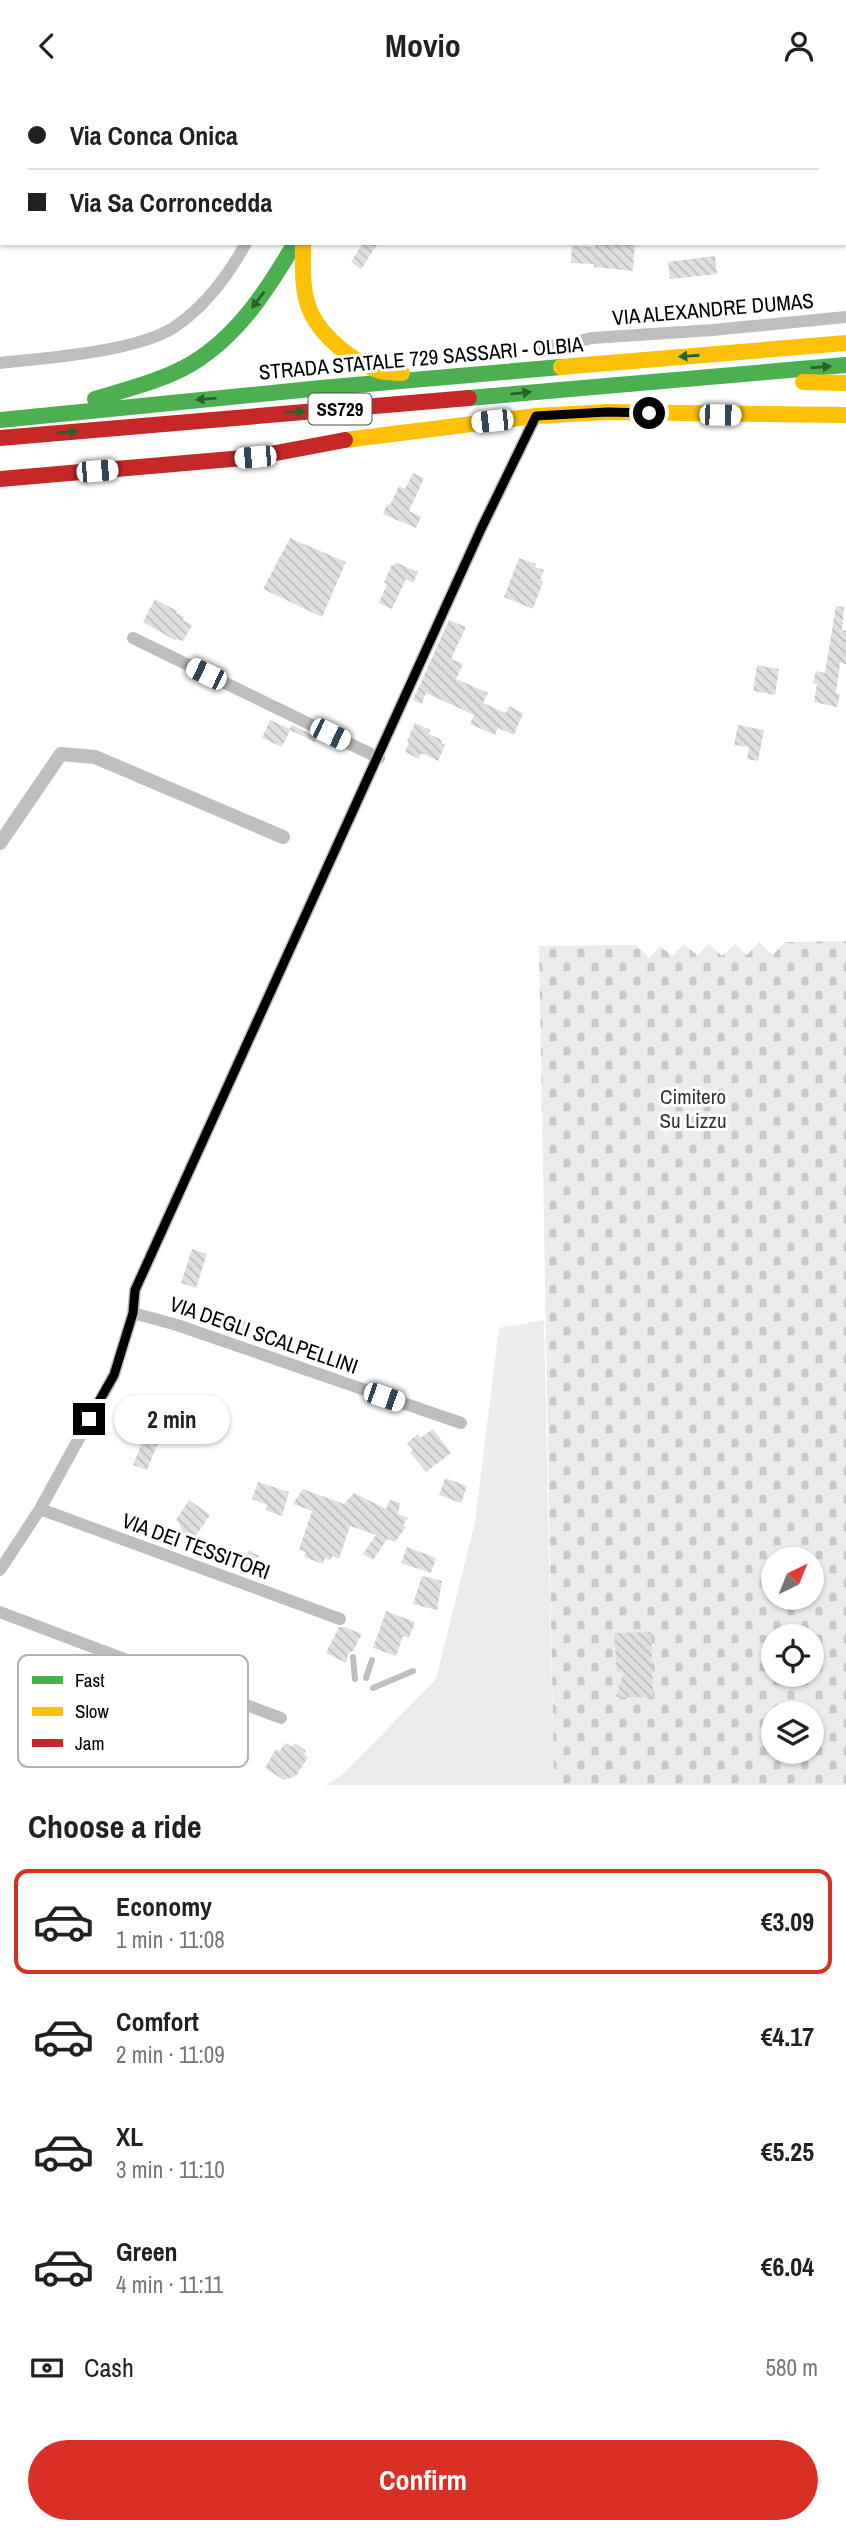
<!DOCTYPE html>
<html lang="en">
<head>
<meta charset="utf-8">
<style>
  :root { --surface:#fff; --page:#f2f2f2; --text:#202124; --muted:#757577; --line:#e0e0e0; --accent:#d93025 }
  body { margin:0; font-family:"Archivo Narrow",sans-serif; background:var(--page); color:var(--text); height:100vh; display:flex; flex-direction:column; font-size:26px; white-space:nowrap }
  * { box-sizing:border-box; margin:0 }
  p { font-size:23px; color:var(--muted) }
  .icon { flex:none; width:38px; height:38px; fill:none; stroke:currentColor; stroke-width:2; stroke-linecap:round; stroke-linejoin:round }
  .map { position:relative; height:1694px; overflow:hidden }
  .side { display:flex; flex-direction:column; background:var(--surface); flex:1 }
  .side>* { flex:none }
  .top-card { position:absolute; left:0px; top:0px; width:847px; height:154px; box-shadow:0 2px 5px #0004; display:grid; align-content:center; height:154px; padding:0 28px; background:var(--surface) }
  .needle { width:46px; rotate:43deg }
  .fabs { position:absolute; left:761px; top:1456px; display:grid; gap:14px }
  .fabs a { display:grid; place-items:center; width:63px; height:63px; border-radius:50%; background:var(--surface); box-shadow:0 2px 5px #0004; font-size:35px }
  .end { position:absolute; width:32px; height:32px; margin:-16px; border:9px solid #000; background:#fff; box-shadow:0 0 0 4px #fff }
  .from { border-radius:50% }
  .bubble { position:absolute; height:49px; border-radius:24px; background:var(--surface); box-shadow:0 2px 5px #0004; font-size:23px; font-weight:700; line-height:49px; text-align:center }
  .car { position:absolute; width:21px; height:42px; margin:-21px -10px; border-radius:9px; box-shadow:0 0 5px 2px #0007; background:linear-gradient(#fff 24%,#345 0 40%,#fff 0 76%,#345 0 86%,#fff 0) }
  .top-card b { display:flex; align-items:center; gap:24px; height:66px; font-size:26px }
  .top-card b+b { border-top:2px solid var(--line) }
  .top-card i { width:18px; height:18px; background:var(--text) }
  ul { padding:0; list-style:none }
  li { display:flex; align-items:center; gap:21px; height:105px; margin:0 14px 10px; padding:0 14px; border:4px solid transparent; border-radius:14px }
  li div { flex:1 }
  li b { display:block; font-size:26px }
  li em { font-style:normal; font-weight:700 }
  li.selected { border-color:var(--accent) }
  li>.icon { width:63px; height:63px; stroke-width:1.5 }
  h2 { padding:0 28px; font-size:32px; line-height:84px }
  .pay { display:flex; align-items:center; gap:18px; height:77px; padding:0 28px; font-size:26px }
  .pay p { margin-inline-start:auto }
  .primary-button { display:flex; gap:14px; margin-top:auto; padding:14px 28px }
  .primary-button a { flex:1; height:80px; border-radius:42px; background:var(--accent); color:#fff; font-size:28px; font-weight:700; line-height:80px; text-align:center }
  header { display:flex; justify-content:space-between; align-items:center; height:91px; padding:0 28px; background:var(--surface); font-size:32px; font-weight:700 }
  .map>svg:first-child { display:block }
  .green { fill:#ececec }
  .cemetery { fill:url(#cemetery-stones); fill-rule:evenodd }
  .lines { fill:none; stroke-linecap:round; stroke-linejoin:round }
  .canal { stroke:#bfbfbf; stroke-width:14 }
  .building { fill:url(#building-back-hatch) }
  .lane { stroke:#bebebe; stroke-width:6 }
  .street { stroke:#bebebe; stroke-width:12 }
  .fast { stroke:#4caf50; stroke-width:16 }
  .slow { stroke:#ffc107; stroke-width:16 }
  .jam { stroke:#c62828; stroke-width:16 }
  .oneway { fill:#2a602c }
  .route { stroke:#000; stroke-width:9 }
  .labels { text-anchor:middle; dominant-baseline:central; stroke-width:6; stroke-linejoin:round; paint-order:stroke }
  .shield { fill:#fff; stroke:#4c4c4c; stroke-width:2 }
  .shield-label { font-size:19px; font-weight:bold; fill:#000 }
  .street-label { font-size:21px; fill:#000; stroke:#fff }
  .park-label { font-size:21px; fill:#333; stroke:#fff }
  .key { fill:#fff; stroke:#b2b2b2; stroke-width:2 }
  .key-label { font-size:19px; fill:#000 }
</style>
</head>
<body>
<header><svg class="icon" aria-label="back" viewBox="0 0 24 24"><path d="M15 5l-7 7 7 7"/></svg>Movio<svg class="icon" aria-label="person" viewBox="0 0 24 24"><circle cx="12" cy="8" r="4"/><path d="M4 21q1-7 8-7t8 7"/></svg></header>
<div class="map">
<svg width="846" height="1694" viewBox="0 0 846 1694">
  <defs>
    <pattern id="cemetery-stones" width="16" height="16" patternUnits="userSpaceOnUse" patternTransform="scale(1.75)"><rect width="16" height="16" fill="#ececec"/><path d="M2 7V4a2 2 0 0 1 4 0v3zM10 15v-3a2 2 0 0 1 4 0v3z" fill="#c9c9c9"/></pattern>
    <pattern id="building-back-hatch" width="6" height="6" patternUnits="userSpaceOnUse" patternTransform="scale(1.75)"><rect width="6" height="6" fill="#dfdfdf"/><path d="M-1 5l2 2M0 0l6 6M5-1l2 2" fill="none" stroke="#bebebe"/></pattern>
  </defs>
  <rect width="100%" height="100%" fill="#fff"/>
  <!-- green -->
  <path class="green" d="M544,1229L554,1694H325L342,1684L436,1588L475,1431L499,1237Z"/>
  <!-- cemetery -->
  <path class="cemetery" d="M846,850V1694H554L539,855L636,854L649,867L660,855L672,865L684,853L697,864L709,853L722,865L735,853L747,864L759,851L773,864L785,851ZM774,1468H812V1507H774ZM774,1545H812V1584H774ZM774,1622H812V1661H774Z"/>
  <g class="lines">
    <!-- canal -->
    <path class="canal" d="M0,752L61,663L95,666L283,746"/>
  </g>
  <!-- building -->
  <path class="building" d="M363,152H378L361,178L351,171Z
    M595,152H635L633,180L594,176V173L571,172L572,155L595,156Z
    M715,165L717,183L670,188L668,171Z
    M413,382L424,387L409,420L421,426L416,437L383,423L387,413L390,414L399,395L405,398Z
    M290,447L346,471L322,526L263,498Z
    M519,467L536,473L535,476L544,479L540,489L543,491L533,518L504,506Z
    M397,472L418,481L413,492L406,488L392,518L379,512L387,493L384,492L391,475Z
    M155,508L177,520L176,522L184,526L183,529L192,534L183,550L177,548L176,550L143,531Z
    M836,515L844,516L842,539L846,540V573L840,572L836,602L840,603L837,616L814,611L817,593L813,592L816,580L825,582Z
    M449,529L466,536L451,568L463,573L456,588L488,602L483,612L506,622L509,615L523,622L514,644L498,637L495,644L470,633L474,624L426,602L422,613L413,609Z
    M757,574L779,578L775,604L753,600Z
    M270,629L290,638L292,634L317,646L315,651L290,639L282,656L262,647Z
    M415,632L430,639L429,643L442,649L441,652L445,654L438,670L424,663H420L419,668L405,661L409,651L407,650Z
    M738,634L764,639L758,670L747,668L749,656L734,654Z
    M192,1158L207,1163L196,1197L181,1192Z
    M234,1225L251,1231L247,1243L229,1237Z
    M151,1306L178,1317L168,1342L163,1340L147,1379L133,1374L149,1334L141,1331Z
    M433,1338L451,1362L426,1381L410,1361L413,1359L407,1352L418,1343L420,1347Z
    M445,1387L467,1395L461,1412L439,1404Z
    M258,1391L289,1401L282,1425L265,1419L267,1414L252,1408Z
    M303,1398L344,1413L354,1402L386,1418L390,1409L400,1412L398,1423L408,1427L403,1434L406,1436L395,1451L387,1448L373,1469L363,1463L376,1444L350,1435L339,1468L332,1465L331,1469L325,1467L323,1473L304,1466L306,1461L299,1459L312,1420L293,1413Z
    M189,1409L210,1424L195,1446L188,1447L184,1444L179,1432L176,1429Z
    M407,1456L436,1467L431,1482L401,1472Z
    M249,1459L259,1465L249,1484L239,1478Z
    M422,1485L442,1490L437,1519L413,1513Z
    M386,1520L415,1531L409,1547L403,1545L396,1565L373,1557Z
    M339,1536H344L362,1543L353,1560L348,1563L346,1572L326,1562Z
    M651,1541L653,1606H616L624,1580L617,1581L614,1542Z
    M285,1652L292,1656L295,1652L306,1660L304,1663L308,1666L296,1685L284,1689L265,1677L276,1658L280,1660Z"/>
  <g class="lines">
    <!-- lane -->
    <path class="lane" d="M353,1566L355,1588
      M366,1587L372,1569
      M373,1597L413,1580"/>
    <!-- street -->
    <path class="street" d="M296,2L297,0
      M541,255L562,254L592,247L713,239L846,226
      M0,272C46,267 134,261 173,237C205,216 228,185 246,152
      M133,547L379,667
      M133,1222L177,1234L461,1332
      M40,1418L340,1528
      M0,1479L40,1418L114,1284L133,1222L135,1199L481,438L536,325
      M0,1521L281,1627"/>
    <!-- fast -->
    <path class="fast" d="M438,2L439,0
      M459,2L464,0
      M845,13H846
      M469,307L846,274
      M95,308C127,298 162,290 191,273C238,245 268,198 295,152
      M0,329L321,297L561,276"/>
    <!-- slow -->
    <path class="slow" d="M303,152C303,175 301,200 311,222C323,247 354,272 380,280C387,282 395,281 402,282
      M561,276L846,252
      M803,291L846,292
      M345,349L536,325L607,321L846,324"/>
    <!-- jam -->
    <path class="jam" d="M372,0L373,2
      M514,0L522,2
      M0,347L469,307
      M0,388L255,366L345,349"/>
  </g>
  <!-- one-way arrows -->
  <defs><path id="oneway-solid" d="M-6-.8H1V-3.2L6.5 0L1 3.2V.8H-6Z" transform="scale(1.75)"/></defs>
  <g class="oneway">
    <use href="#oneway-solid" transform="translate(258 209) rotate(127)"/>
    <use href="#oneway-solid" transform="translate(689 265) rotate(176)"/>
    <use href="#oneway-solid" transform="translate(821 276) rotate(-5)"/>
    <use href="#oneway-solid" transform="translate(521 302) rotate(-6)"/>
    <use href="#oneway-solid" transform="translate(206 308) rotate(175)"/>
    <use href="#oneway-solid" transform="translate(295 321) rotate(-5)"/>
    <use href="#oneway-solid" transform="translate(68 341) rotate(-5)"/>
  </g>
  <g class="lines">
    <!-- route -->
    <path class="route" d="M89,1328L114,1284L133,1222L135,1199L481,438L536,325L607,321L649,322"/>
  </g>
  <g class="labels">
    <!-- shield labels -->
    <rect class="shield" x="308.5" y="302.5" width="63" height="31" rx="5"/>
    <g class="shield-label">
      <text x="340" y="318">SS729</text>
    </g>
    <!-- street labels -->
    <g class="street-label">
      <text transform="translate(713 218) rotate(-5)">VIA ALEXANDRE DUMAS</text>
      <text transform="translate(421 267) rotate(-5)">STRADA STATALE 729 SASSARI - OLBIA</text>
      <text transform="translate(264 1244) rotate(19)">VIA DEGLI SCALPELLINI</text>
      <text transform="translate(196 1455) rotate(20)">VIA DEI TESSITORI</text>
    </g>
    <!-- park labels -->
    <g class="park-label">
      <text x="693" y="1005">Cimitero<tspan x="693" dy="24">Su Lizzu</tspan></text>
    </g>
  </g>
  <!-- legend -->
  <rect x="18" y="1564" width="230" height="112" rx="10" class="key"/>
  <rect x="32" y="1585" width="31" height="8" fill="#4caf50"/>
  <rect x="32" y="1616" width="31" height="9" fill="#ffc107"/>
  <rect x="32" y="1648" width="31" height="8" fill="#c62828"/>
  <g class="key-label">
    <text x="75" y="1596">Fast</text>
    <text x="75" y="1627">Slow</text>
    <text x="75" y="1659">Jam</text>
  </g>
</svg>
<div class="fabs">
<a><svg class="needle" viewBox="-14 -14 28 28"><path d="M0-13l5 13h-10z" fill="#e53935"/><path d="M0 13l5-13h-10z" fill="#757577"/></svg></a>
<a><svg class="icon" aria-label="locate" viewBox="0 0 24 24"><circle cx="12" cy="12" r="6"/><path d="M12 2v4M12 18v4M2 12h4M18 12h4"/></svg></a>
<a><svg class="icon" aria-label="layers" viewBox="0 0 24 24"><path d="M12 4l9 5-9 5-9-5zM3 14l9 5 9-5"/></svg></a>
</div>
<i class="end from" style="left:649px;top:322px"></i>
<i class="end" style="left:89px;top:1328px"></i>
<div class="bubble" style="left:114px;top:1304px;width:116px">2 min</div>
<i class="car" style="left:720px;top:324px;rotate:91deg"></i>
<i class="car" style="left:492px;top:330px;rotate:264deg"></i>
<i class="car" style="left:255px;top:366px;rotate:265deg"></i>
<i class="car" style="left:97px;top:380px;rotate:85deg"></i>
<i class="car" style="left:206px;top:583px;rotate:296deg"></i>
<i class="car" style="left:330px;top:643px;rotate:116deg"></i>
<i class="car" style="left:384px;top:1306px;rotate:109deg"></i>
<div class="top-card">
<b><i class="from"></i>Via Conca Onica</b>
<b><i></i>Via Sa Corroncedda</b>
</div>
</div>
<section class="side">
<h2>Choose a ride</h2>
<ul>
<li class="selected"><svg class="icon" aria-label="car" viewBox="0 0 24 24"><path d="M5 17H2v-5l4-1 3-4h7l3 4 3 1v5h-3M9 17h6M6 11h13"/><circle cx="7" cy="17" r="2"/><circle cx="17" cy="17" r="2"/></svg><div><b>Economy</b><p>1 min · 11:08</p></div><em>€3.09</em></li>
<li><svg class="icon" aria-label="car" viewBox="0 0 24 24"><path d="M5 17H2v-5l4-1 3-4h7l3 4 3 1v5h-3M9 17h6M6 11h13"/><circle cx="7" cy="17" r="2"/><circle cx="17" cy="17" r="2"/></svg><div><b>Comfort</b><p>2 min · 11:09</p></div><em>€4.17</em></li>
<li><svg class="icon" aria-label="car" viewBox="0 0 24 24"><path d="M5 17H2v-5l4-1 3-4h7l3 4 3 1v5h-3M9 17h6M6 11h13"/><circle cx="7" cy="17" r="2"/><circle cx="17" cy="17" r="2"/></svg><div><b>XL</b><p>3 min · 11:10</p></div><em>€5.25</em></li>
<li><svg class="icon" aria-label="car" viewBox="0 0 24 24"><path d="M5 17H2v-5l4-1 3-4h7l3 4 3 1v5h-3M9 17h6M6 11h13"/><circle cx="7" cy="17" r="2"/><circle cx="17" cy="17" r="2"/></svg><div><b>Green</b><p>4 min · 11:11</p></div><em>€6.04</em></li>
</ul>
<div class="pay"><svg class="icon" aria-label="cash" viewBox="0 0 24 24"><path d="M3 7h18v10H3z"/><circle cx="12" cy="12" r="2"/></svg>Cash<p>580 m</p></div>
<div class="primary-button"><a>Confirm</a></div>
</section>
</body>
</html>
